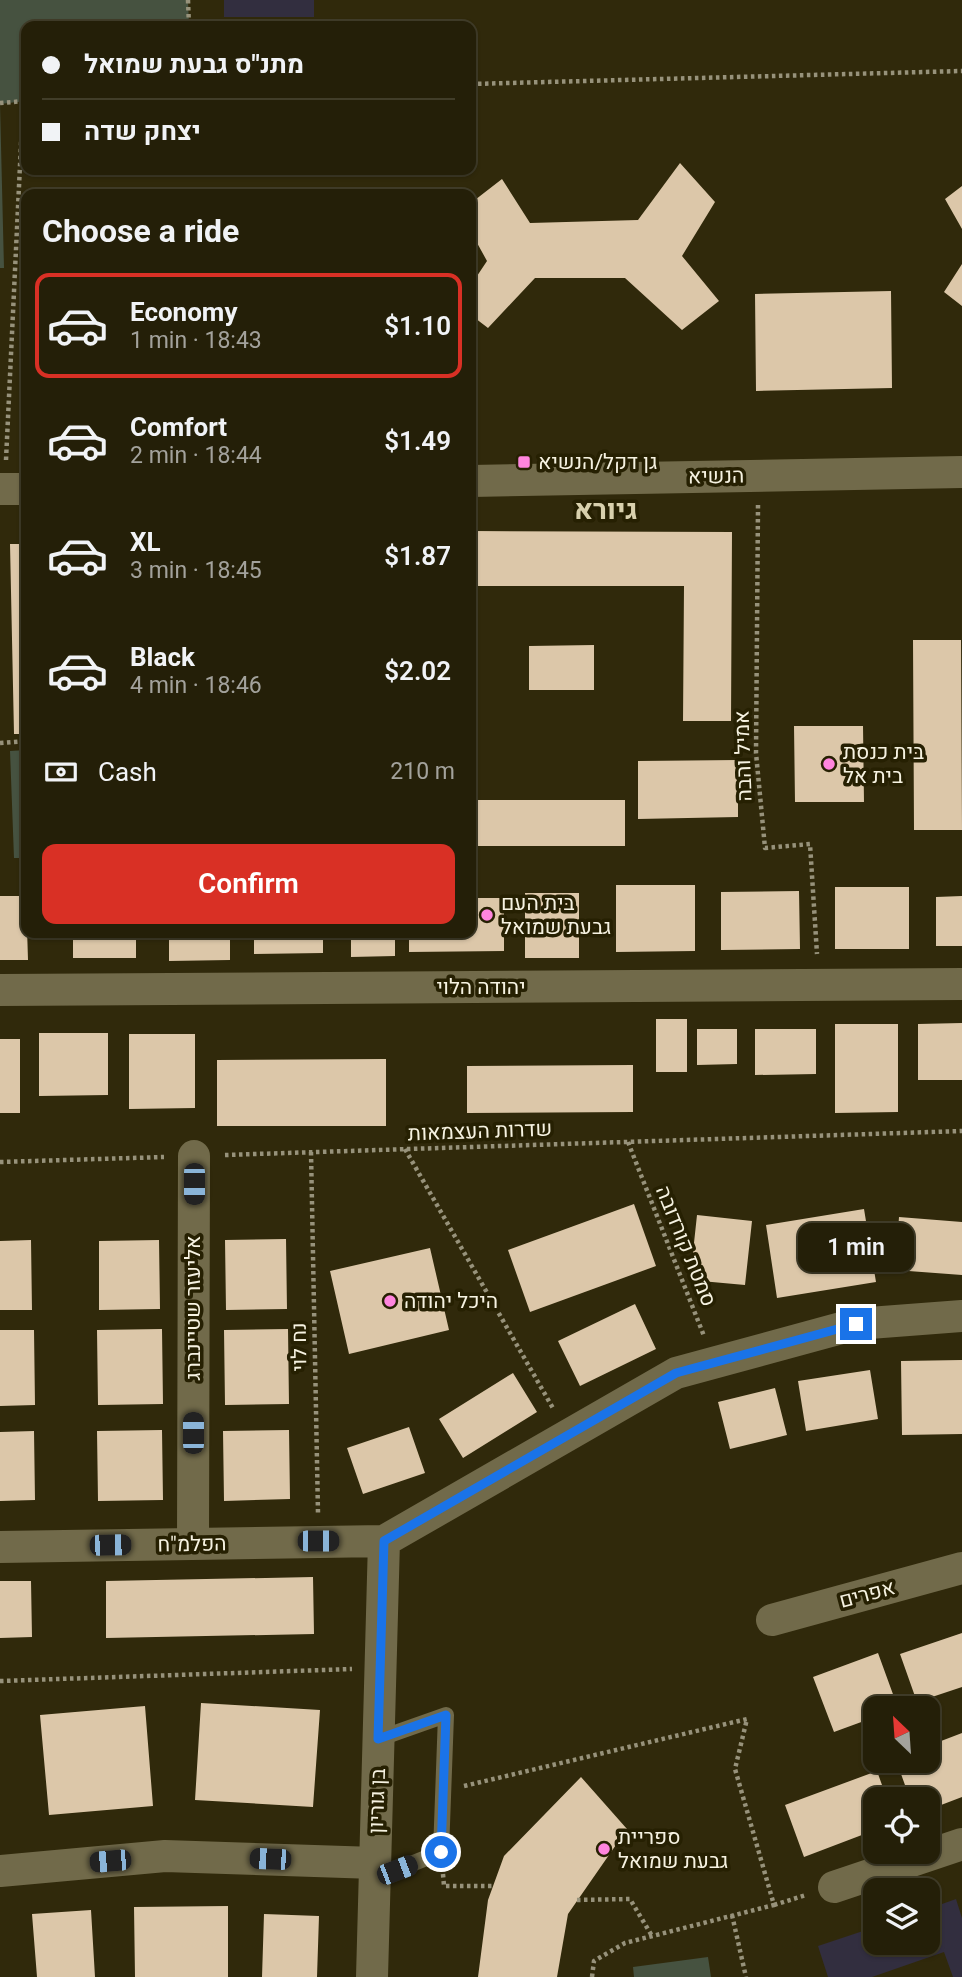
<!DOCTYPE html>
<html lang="en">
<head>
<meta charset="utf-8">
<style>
  :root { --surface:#241f08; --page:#302c16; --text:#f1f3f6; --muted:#a3a29c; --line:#413d29; --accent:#d93025 }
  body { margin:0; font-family:Roboto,Heebo,sans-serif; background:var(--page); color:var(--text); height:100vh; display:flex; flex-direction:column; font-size:26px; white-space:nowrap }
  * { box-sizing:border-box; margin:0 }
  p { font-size:23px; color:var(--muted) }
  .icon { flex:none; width:38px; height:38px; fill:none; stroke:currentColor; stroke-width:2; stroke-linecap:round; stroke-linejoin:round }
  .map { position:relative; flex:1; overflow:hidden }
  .side { position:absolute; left:21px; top:189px; width:455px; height:749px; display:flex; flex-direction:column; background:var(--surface); border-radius:14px; box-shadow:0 2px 5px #0004,0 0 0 2px var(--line) }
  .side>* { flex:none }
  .hud { position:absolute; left:21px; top:21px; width:455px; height:154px; border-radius:14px; box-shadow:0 2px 5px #0004,0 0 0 2px var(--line); display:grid; align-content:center; height:154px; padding:0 21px; background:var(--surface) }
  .needle { width:46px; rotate:335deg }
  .controls { position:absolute; left:863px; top:1696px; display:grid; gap:14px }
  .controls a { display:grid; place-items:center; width:77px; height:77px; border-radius:14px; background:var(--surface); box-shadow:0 2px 5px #0004,0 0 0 2px var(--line); font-size:35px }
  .end { position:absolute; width:32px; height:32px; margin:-16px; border:9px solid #1a73e8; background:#fff; box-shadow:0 0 0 4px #fff }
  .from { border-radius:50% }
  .bubble { position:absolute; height:49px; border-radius:14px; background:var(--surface); box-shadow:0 2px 5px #0004,0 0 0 2px var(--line); font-size:23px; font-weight:600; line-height:49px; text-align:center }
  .car { position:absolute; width:21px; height:42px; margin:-21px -10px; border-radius:9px; box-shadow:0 0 5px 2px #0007; background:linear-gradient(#222 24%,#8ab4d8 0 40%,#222 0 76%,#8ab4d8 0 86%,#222 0) }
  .hud b { display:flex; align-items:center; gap:24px; height:66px; font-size:26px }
  .hud b+b { border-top:2px solid var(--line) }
  .hud i { width:18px; height:18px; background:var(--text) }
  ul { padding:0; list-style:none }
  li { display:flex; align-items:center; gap:21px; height:105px; margin:0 14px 10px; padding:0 7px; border:4px solid transparent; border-radius:14px }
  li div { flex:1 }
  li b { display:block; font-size:26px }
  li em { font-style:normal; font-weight:600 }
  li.selected { border-color:var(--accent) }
  li>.icon { width:63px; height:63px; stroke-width:1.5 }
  h2 { padding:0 21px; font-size:32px; line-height:84px }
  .pay { display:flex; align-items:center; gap:18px; height:77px; padding:0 21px; font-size:26px }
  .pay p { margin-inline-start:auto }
  .button { display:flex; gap:14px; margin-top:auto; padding:14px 21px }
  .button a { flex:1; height:80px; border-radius:14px; background:var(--accent); color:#fff; font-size:28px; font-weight:600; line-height:80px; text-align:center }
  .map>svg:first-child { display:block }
  .education { fill:#322e3f }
  .green { fill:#465240 }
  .building { fill:#dcc7a9 }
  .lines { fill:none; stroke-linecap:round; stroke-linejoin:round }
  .path { stroke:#97927b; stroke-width:4.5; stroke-dasharray:3.5 3.5; stroke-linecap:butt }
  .lane { stroke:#716a4a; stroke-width:16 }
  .street { stroke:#716a4a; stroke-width:32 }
  .route { stroke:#1a73e8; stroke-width:9 }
  .poi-dot { fill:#ff85de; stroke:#262002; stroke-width:2.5 }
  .labels { text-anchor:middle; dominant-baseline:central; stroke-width:7; stroke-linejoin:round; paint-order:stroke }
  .poi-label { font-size:21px; fill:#f6f2e1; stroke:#262002; text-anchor:start }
  .street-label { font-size:21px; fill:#f6f2e1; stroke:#262002 }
  .district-label { font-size:28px; font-weight:bold; fill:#d8d0ad; stroke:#262002 }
</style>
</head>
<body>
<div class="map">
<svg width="962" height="1977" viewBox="0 0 962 1977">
  <rect width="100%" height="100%" fill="#30290b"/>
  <!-- education -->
  <path class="education" d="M224,0H314V17H224Z
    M956,1899L962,1918V1977H953L944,1952L872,1977H828L818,1946L875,1927V1942H928V1909Z"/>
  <!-- green -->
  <path class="green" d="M0,0H188L189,26H26V101L0,104L4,268H0Z
    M26,750V858H14L10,751Z
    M708,1957L711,1977H634L633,1967Z"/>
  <!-- building -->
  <path class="building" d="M680,163L715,202L682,256L719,301L682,330L625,278H535L488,328L471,315V285L487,261L471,232V203L502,179L530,223L638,220Z
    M962,186V229L945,199Z
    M962,264V306L944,292Z
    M891,291L892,388L756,391L755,294Z
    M471,531L732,532L731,721H683L684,586H471Z
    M10,544H26V734H14Z
    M913,640H961L962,830H914Z
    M594,645V690H529V646Z
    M794,726H863L864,802H795Z
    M738,760V817L638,819V761Z
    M471,800H625V846H471Z
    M616,885H695V951L616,952Z
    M835,887H909V949H835Z
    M799,891L800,949L721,950V892Z
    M525,893H579V958H525Z
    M0,896H26L28,960H0Z
    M962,896V946H936V897Z
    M471,898H504V951L409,952V933H471Z
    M73,933H136V958H73Z
    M169,933H230V960L169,961Z
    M254,933H323V953L254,954Z
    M351,933H395V956L351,957Z
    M656,1019H687V1072H656Z
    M962,1023V1080H918V1024Z
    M835,1024H898V1112L835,1113Z
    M697,1029H737V1064L697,1065Z
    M755,1029H816V1074L755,1075Z
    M39,1033H108V1095L39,1096Z
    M129,1034H195V1108L129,1109Z
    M0,1039H20V1113H0Z
    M386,1059V1126H217V1060Z
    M633,1065V1112L467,1113V1066Z
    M634,1204L656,1266L530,1312L508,1250Z
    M864,1209L876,1282L777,1298L766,1225Z
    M697,1215L752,1221L745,1285L690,1280Z
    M899,1217L962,1222V1275L895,1270Z
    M286,1239L287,1309L226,1310L225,1240Z
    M31,1240L32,1310H0V1241Z
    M159,1240L160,1309L99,1310V1241Z
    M430,1248L449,1330L349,1354L330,1271Z
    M635,1304L656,1349L580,1386L558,1341Z
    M162,1329L163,1404L98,1405L97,1330Z
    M288,1329L289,1404L225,1405L224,1330Z
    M0,1330H34L35,1405L0,1406Z
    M962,1360V1434L902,1435L901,1361Z
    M870,1370L878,1419L806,1431L798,1381Z
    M513,1373L537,1412L463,1458L439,1419Z
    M775,1388L787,1435L730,1449L718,1402Z
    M409,1427L425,1473L363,1494L347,1448Z
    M162,1430L163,1500L98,1501L97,1431Z
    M289,1430L290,1499L224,1501L223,1431Z
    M34,1431L35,1500L0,1501V1432Z
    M313,1577L314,1634L106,1638V1581Z
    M0,1581H31L32,1637L0,1638Z
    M962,1633V1687L917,1702L900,1654Z
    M878,1653L898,1708H875V1717L834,1732L813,1677Z
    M201,1703L320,1710L313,1807L195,1800Z
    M145,1706L153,1806L49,1815L40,1715Z
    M962,1733V1797L928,1810V1799H910L896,1760H928V1746Z
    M877,1771L887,1799H875V1830L804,1857L785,1805Z
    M581,1777L627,1829L568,1914L557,1977H478L488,1900L504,1856Z
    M228,1906V1977H135L134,1907Z
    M91,1910L95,1977H37L32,1914Z
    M264,1914L319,1916L317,1977H262Z"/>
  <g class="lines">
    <!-- path -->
    <path class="path" d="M188,0L189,26
      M471,84L962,71
      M0,103L25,101
      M6,460L23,102
      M758,505L756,753L765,848L810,844L817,954
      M0,743L26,741
      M628,1142L704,1336
      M405,1149L554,1410
      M311,1152L318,1513
      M225,1155L962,1131
      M0,1162L164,1157
      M0,1681L352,1669
      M464,1786L747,1719L735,1769L774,1905L625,1943L594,1961L592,1977
      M443,1874L444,1886H493
      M577,1900L630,1899L652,1936
      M774,1905L806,1895
      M732,1915L746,1977"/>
    <!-- lane -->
    <path class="lane" d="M374,1879L441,1852L446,1715L378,1739"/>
    <!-- street -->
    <path class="street" d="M471,481L962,472
      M0,489H26
      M0,990L962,984
      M193,1544L194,1156
      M0,1547L384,1541L676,1373L856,1324L962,1316
      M772,1620L962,1568
      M0,1871L165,1856L375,1863
      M834,1887L962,1844
      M372,1977L384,1541"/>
  </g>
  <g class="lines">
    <!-- route -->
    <path class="route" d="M441,1852L446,1715L378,1739L384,1541L676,1373L856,1324"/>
  </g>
  <!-- markers -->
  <g class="poi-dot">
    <rect x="517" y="455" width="14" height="14" rx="3.5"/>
    <circle cx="829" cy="764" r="7"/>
    <circle cx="487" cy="915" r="7"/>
    <circle cx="390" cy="1301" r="7"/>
    <circle cx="604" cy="1849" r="7"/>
  </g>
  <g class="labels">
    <!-- poi labels -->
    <g class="poi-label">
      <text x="538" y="462">גן דקל/הנשיא</text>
      <text x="843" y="752">בית כנסת<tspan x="843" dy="24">בית אל</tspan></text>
      <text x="501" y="903">בית העם<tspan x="501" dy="24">גבעת שמואל</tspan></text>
      <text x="404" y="1301">היכל יהודה</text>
      <text x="618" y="1837">ספריית<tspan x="618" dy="24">גבעת שמואל</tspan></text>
    </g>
    <!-- street labels -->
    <g class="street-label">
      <text transform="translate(716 476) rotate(-1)">הנשיא</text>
      <text transform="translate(743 756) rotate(-92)">אמיל והבה</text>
      <text x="481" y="987">יהודה הלוי</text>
      <text transform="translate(480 1131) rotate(-2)">שדרות העצמאות</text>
      <text transform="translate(686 1246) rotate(68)">סמטת קורדובה</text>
      <text transform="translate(193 1308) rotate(-90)">אליעזר שטיינברג</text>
      <text transform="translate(299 1347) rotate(-91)">נח לוי</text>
      <text transform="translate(192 1544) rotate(-1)">הפלמ"ח</text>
      <text transform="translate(867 1594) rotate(-15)">אפרים</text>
      <text transform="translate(377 1801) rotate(-88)">בן גוריון</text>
    </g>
    <!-- district labels -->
    <g class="district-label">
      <text x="606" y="509">גיורא</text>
    </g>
  </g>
</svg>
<div class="controls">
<a><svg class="needle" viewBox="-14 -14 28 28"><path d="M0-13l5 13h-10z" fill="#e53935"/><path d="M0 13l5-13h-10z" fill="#a3a29c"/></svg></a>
<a><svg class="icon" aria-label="locate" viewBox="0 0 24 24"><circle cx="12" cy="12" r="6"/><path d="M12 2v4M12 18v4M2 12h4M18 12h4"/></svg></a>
<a><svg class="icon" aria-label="layers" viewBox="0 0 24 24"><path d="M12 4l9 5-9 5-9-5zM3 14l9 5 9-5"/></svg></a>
</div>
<i class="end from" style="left:441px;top:1852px"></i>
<i class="end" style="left:856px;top:1324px"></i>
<div class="bubble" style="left:798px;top:1223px;width:116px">1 min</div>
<i class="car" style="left:194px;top:1184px;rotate:180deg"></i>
<i class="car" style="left:193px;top:1433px;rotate:0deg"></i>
<i class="car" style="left:318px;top:1541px;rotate:90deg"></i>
<i class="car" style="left:110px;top:1545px;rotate:89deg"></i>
<i class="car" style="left:270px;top:1859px;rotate:272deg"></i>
<i class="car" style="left:110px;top:1861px;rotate:265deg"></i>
<i class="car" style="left:397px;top:1870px;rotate:69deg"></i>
<div class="hud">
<b><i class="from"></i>מתנ&quot;ס גבעת שמואל</b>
<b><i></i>יצחק שדה</b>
</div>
<section class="side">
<h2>Choose a ride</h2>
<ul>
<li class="selected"><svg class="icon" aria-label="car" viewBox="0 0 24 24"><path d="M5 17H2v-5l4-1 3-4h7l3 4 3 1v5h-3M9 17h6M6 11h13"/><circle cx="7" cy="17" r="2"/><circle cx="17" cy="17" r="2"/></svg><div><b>Economy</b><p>1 min · 18:43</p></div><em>$1.10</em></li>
<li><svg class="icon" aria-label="car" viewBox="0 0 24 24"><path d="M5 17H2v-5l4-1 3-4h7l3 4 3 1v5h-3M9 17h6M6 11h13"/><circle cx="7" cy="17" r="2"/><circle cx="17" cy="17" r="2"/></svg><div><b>Comfort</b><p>2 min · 18:44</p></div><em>$1.49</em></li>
<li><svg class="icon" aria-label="car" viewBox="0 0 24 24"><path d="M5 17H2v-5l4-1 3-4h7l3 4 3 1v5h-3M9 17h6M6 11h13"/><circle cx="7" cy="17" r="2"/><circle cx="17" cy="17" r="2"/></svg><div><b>XL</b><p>3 min · 18:45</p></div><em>$1.87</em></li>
<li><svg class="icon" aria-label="car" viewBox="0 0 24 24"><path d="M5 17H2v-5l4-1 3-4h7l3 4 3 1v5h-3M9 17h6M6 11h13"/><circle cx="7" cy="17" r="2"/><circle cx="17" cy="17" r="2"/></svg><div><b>Black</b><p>4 min · 18:46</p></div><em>$2.02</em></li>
</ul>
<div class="pay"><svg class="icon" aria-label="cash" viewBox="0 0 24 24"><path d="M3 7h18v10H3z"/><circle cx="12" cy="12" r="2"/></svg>Cash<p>210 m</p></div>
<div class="button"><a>Confirm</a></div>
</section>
</div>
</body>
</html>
